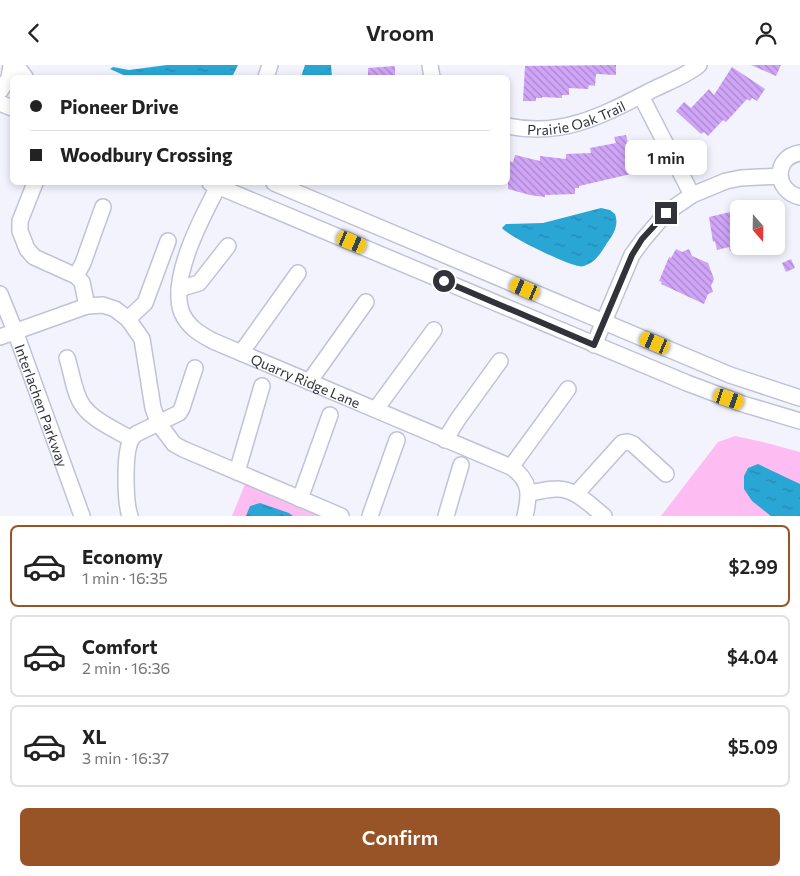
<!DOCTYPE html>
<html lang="en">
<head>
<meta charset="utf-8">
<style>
  :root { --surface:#fff; --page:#f2f2f2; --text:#222; --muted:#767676; --line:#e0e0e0; --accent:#985426 }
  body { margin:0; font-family:Commissioner,sans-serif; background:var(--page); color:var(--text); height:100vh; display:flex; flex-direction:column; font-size:19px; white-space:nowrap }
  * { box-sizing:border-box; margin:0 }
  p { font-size:16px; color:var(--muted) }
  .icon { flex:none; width:28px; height:28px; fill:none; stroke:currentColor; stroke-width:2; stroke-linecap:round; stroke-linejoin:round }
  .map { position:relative; height:451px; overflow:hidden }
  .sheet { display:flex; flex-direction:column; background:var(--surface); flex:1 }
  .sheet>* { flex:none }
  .hud { position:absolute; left:10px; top:10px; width:500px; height:110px; border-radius:8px; box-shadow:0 2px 8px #0003; display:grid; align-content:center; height:110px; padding:0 20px; background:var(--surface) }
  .needle { width:32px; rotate:160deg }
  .controls { position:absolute; left:730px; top:135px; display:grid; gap:10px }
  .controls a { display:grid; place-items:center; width:55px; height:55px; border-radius:8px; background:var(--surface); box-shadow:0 2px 8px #0003; font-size:25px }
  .end { position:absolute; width:22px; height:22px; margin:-11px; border:6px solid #31323a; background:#fff; box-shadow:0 0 0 2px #fff }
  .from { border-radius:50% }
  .bubble { position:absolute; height:35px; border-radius:8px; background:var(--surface); box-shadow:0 2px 8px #0003; font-size:16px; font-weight:600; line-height:35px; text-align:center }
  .car { position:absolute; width:15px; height:30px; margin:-15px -8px; border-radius:6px; box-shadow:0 0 4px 1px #0007; background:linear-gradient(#f5c518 24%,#345 0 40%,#f5c518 0 76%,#345 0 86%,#f5c518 0) }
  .hud b { display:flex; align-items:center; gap:18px; height:48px; font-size:19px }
  .hud b+b { border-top:1px solid var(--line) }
  .hud i { width:12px; height:12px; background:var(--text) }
  ul { padding:9px 0 0; list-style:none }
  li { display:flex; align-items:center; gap:15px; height:82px; margin:0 10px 8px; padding:0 10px; border:2px solid var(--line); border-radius:8px }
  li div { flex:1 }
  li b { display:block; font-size:19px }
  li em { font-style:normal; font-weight:600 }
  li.active { border-color:var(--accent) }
  li>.icon { width:45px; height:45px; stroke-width:1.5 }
  .button { display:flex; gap:10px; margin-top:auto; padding:10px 20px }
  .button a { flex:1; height:58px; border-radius:8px; background:var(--accent); color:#fff; font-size:20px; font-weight:600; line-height:58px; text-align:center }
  header { display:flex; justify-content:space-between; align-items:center; height:65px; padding:0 20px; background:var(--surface); font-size:22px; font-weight:600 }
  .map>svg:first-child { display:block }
  .grass { fill:#febdf2 }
  .water { fill:url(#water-ripples) }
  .building { fill:url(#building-back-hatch) }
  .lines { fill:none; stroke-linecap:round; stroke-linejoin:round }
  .minor-casing { stroke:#c0c2d6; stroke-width:18 }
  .minor { stroke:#fff; stroke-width:15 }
  .route { stroke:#31323a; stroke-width:6 }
  .labels { text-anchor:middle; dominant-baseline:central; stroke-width:4.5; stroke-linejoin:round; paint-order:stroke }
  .street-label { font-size:14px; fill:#31323a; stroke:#f2f3fc }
</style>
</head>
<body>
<header><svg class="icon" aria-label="back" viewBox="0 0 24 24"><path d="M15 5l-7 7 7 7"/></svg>Vroom<svg class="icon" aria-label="person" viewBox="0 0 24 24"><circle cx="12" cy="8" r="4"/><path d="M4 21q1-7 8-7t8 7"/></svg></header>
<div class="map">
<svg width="800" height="451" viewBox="0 0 800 451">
  <defs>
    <pattern id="water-ripples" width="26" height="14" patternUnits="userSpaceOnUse" patternTransform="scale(1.25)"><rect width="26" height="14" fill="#29a6d4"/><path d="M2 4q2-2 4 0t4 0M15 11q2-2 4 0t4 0" fill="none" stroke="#2488ad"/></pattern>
    <pattern id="building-back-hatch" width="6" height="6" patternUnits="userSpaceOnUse" patternTransform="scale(1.25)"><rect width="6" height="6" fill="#d0a5f8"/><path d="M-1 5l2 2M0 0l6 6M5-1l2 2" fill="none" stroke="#a987ca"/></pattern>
  </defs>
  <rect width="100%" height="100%" fill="#f2f3fc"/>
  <!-- grass -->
  <path class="grass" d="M735,371L767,378L800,387V451H661L718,377Z
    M248,412L341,451H232Z"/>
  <!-- water -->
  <path class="water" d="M167,0H238L232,12H128L110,4L113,2L129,5Z
    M305,0H331L332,12H301Z
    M601,143L610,145L615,149C619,160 614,169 607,178C602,186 596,197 586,200C585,201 581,202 579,201C567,200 508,171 502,163L506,159L543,158Z
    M758,399L800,419V451H771L752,436L744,424V411L748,403Z
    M260,438L289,448L293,451H246L250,441Z"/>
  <!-- building -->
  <path class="building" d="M616,0V10L596,9L595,21L589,20L588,24L569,23V30H562V33L542,32V33H536V36H523L525,1Z
    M751,0H781L776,11Z
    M395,1V12H368V3Z
    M732,2L765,24L757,36L752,33L750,36L747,34L726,57L723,55L708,71L704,67L701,69L676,46L684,37L691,43L709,24L714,30Z
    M626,70L634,103L630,104L631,109L579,121V123H575V129L545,130V132L530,130L508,124V96L513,97L515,90L540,96V91L566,94V89L591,88L590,83L616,78L614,72Z
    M739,145V184L730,186L729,182L717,185L715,176L713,177L709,152Z
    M676,184L682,187L689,184L692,191L708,198L714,214L711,221L713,227L708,229L704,239L661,219L662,217L659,216L669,192L671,193Z
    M791,194L795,203L786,207L782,198Z"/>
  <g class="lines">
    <defs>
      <g id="minor">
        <path d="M16,0L25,12"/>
        <path d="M430,0L432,12"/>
        <path d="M266,12L270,0"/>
        <path d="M0,26L9,13L11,0"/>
        <path d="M641,31L692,130"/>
        <path d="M0,38L12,43"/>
        <path id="s1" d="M508,61C563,73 605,49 652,25C668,17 686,11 699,0"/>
        <path d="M800,88C773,92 774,126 800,132"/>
        <path d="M35,118L20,156V166L27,184L34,192L76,211"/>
        <path d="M210,118L687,318L743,339L800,356"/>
        <path id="s2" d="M220,118C204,148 168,214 182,248C188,262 200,269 213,276L511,402C531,416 530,429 525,451"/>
        <path d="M274,118L730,310L800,333"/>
        <path d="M179,224L199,218L228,181"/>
        <path id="s3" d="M0,229L15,266L82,451"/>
        <path d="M87,241L82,217L76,211L83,198L103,142"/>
        <path d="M128,254L145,238L168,176"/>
        <path d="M0,272L87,241L103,240L115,244L128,254L142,274L153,343L159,359L174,379L183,384L341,451"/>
        <path d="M594,280L632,190L643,175L666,148L692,130L726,116L741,113L780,111"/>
        <path d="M241,288L298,208"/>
        <path d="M67,293C72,308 74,329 83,341C94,356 116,365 131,374"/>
        <path d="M309,317L366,237"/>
        <path d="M376,344L434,265"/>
        <path d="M445,375L458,354L500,296"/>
        <path d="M511,402L568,324"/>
        <path d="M237,407L262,321"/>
        <path d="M529,428C538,427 547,424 556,424C575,423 590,440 604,451"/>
        <path d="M576,429L622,378L628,377L633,379L666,409"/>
        <path d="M300,434L330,350"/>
        <path d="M130,451C125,437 124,388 131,375C132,373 134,371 136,369L179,348L182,343L195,303"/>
        <path d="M370,451L397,375"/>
        <path d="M446,451L461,400"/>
      </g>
    </defs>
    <!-- minor casing -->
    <use href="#minor" class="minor-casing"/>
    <!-- minor -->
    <use href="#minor" class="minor"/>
  </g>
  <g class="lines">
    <!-- route -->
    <path class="route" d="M444,216L594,280L632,190L642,174L666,148"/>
  </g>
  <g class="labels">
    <!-- street labels -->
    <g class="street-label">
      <text stroke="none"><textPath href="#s1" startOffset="70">Prairie Oak Trail</textPath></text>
      <text stroke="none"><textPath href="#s2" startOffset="282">Quarry Ridge Lane</textPath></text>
      <text stroke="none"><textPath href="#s3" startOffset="119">Interlachen Parkway</textPath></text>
    </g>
  </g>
</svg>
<div class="controls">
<a><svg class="needle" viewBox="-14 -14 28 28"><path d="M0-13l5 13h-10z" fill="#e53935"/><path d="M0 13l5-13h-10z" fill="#767676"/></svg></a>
</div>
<i class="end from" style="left:444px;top:216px"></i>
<i class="end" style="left:666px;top:148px"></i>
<div class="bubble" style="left:625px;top:75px;width:82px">1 min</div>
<i class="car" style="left:352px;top:177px;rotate:113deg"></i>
<i class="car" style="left:525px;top:224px;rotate:293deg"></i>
<i class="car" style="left:655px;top:278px;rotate:293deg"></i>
<i class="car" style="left:729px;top:334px;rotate:109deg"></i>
<div class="hud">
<b><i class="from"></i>Pioneer Drive</b>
<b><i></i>Woodbury Crossing</b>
</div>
</div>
<section class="sheet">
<ul>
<li class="active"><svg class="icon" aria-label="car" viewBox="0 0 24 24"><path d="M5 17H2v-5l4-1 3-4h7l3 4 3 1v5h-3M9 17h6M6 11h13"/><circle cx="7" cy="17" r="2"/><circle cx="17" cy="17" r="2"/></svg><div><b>Economy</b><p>1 min · 16:35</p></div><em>$2.99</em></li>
<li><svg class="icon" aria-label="car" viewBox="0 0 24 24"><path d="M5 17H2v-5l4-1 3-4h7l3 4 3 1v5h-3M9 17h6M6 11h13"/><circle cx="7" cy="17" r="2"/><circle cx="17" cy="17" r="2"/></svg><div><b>Comfort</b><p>2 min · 16:36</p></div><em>$4.04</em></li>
<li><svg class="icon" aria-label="car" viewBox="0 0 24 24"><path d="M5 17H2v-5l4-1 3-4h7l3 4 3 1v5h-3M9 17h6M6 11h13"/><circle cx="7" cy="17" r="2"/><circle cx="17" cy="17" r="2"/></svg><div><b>XL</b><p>3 min · 16:37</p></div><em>$5.09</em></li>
</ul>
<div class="button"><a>Confirm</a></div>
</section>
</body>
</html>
